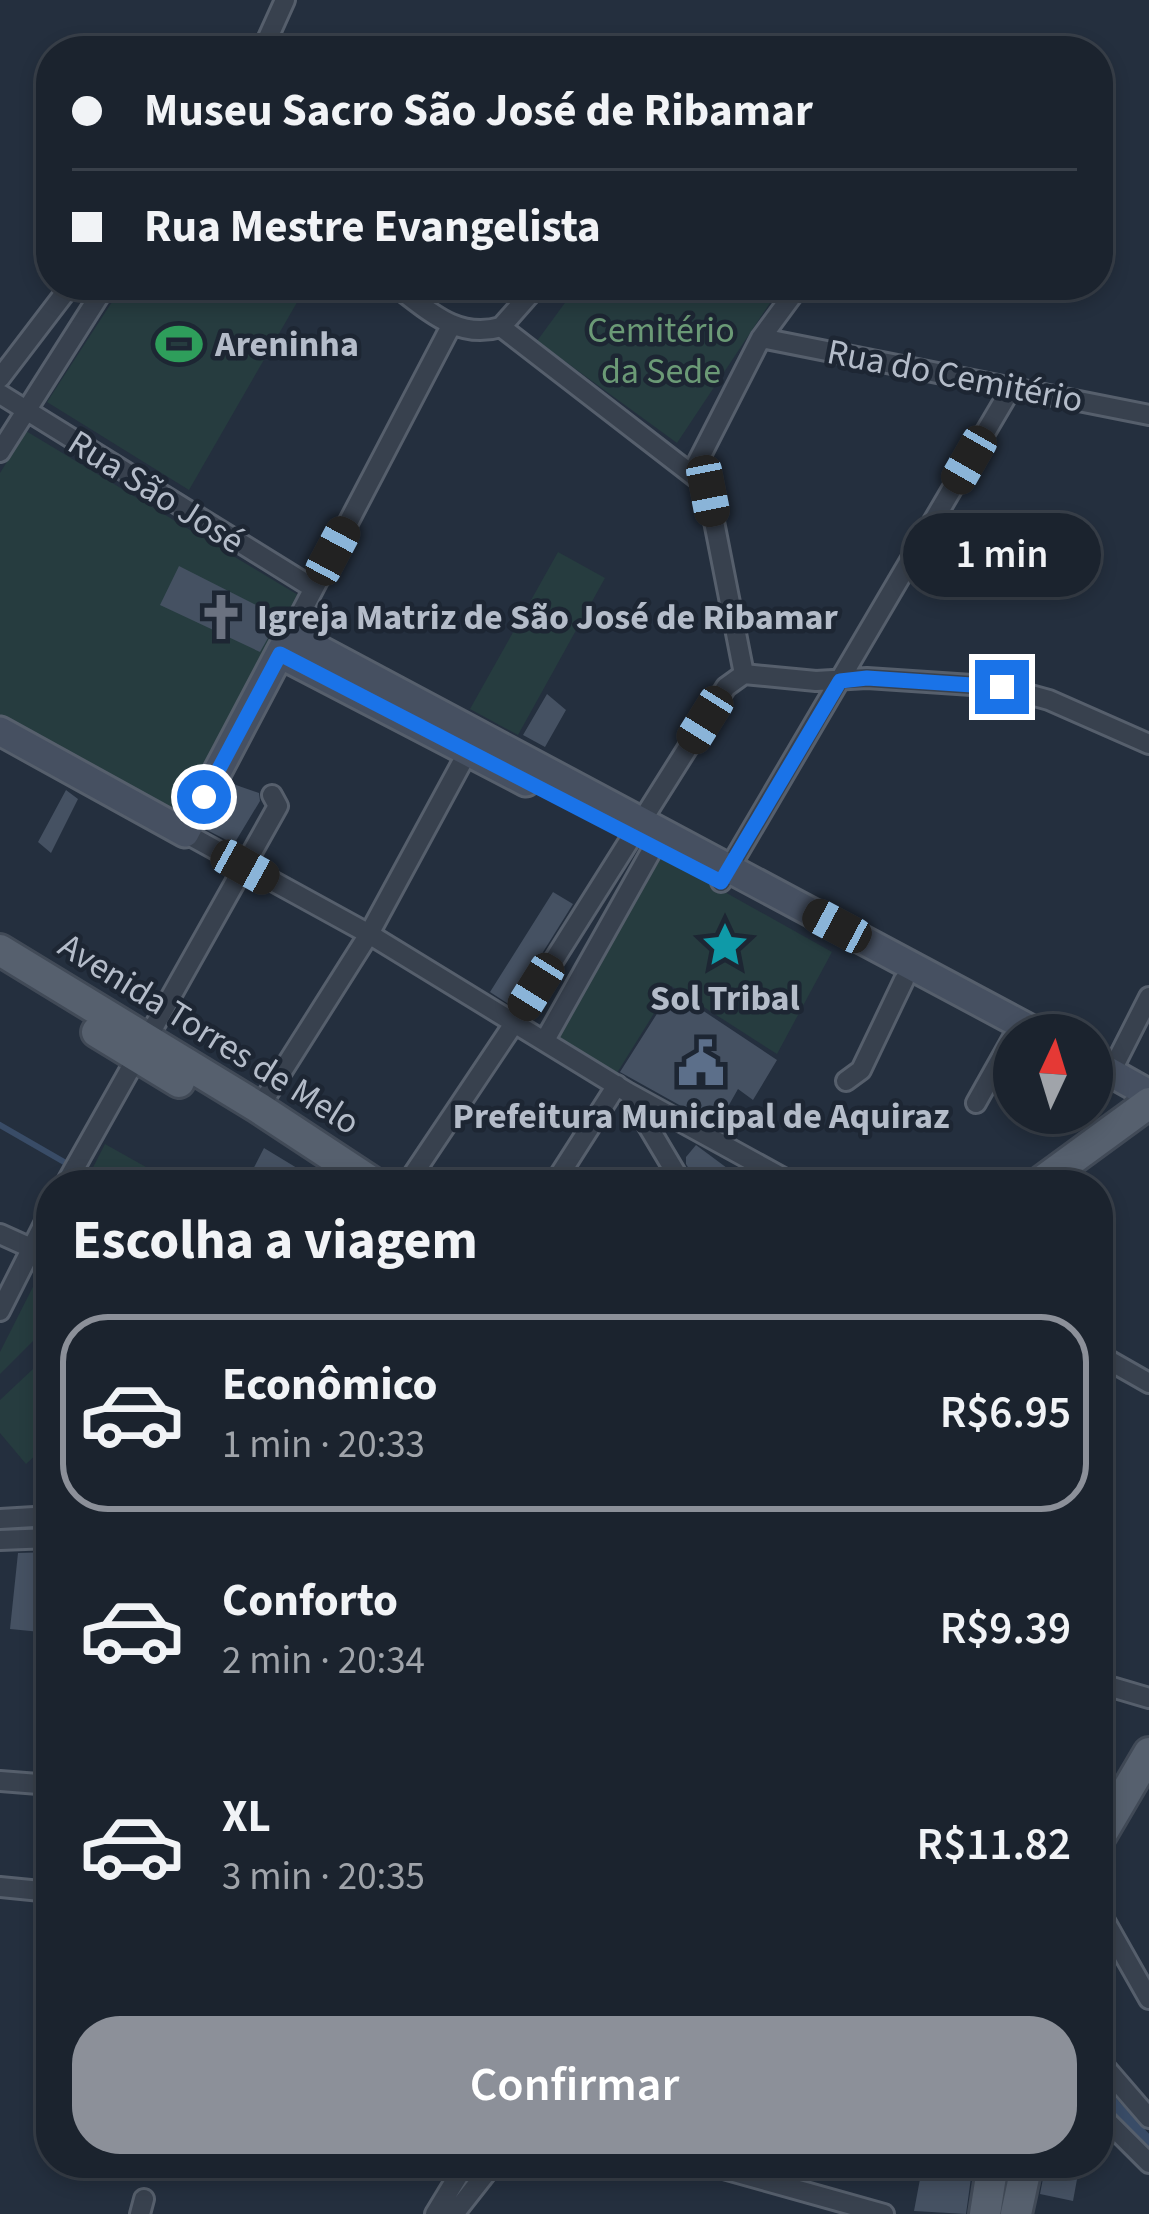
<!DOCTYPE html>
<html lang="pt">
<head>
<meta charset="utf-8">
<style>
  :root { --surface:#1b232e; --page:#242b36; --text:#f1f3f6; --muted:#a0a4aa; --line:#39404a; --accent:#8c9099 }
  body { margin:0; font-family:"Source Sans 3",sans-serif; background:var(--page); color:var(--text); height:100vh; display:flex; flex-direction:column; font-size:45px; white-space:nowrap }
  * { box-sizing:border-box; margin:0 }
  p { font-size:39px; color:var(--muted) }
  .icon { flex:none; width:66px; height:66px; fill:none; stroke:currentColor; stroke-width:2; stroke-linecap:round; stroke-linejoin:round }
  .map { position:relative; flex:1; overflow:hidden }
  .drawer { position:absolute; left:36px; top:1170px; width:1077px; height:1008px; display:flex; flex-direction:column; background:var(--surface); border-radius:48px; box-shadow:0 6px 18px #0003,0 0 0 3px var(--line) }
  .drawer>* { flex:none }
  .top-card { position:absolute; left:36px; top:36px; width:1077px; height:264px; border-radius:48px; box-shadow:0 6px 18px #0003,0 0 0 3px var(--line); display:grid; align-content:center; height:264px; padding:0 36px; background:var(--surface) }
  .needle { width:78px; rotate:4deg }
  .fabs { position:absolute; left:993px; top:1014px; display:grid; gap:24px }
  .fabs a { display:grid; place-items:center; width:120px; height:120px; border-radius:50%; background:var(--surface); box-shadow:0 6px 18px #0003,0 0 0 3px var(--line); font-size:60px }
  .end { position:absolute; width:54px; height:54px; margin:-27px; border:15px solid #1a73e8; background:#fff; box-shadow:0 0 0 6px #fff }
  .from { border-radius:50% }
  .bubble { position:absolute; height:84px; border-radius:42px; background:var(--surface); box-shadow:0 6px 18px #0003,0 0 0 3px var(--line); font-size:39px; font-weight:600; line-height:84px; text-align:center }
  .car { position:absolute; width:36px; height:72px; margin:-36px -18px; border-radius:15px; box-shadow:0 0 9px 3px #0007; background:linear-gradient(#222 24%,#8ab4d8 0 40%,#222 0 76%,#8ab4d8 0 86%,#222 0) }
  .top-card b { display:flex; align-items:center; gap:42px; height:114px; font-size:45px }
  .top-card b+b { border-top:3px solid var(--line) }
  .top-card i { width:30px; height:30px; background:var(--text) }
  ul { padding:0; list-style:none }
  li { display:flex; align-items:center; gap:36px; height:198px; margin:0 24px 18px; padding:0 12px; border:6px solid transparent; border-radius:48px }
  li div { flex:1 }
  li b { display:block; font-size:45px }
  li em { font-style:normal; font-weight:600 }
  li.on { border-color:var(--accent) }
  li>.icon { width:108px; height:108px; stroke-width:1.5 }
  h2 { padding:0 36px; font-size:54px; line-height:144px }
  .primary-button { display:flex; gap:24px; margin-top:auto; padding:24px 36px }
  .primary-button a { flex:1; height:138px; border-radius:48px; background:var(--accent); color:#fff; font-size:48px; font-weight:600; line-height:138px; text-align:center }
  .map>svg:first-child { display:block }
  .green { fill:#263c3f }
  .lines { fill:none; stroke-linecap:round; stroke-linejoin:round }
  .stream { stroke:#394c67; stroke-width:6 }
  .canal { stroke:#394c67; stroke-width:18 }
  .building { fill:#455162 }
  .street-casing { stroke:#565f6c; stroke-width:24 }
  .secondary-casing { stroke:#565f6c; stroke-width:33 }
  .primary-casing { stroke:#414a57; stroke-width:36 }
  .street { stroke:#38414e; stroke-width:18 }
  .secondary { stroke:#465061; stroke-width:27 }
  .primary { stroke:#56606e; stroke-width:30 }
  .route { stroke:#1a73e8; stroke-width:15 }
  .labels { text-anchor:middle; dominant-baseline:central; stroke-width:9; stroke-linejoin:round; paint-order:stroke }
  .park-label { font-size:36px; fill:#6b9a76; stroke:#1d2633 }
  .poi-label { font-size:36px; font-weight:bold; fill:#b4bcc9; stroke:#1d2633; text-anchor:start }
  .street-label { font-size:36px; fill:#b4bcc9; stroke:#1d2633 }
</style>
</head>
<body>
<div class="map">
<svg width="1149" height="2214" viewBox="0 0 1149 2214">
  <rect width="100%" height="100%" fill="#242f3e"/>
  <!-- green -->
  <path class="green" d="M123,285H307L189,490L47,402Z
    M578,285H782L677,443L537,341Z
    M26,431L298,595L178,817L0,727V473Z
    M558,552L605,578L518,735L470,709Z
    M655,853L832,952L777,1054L671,986L617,1073L552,1033Z
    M105,1144L178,1185H84Z
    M51,1251V1323L0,1374V1352Z
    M51,1352V1441L26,1464L0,1433V1400Z"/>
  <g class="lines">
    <!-- stream -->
    <path class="stream" d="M0,1125L104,1185"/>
    <!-- canal -->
    <path class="canal" d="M1098,2092L1149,2147"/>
  </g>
  <!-- building -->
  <path class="building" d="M179,566L280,617L260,652L160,605Z
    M547,694L566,710L545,747L523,735Z
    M233,784L259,793L260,801L234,844L207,830Z
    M66,790L78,799L51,853L38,842Z
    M553,892L573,904L510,1005L490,992Z
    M672,990L777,1060L753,1100L738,1089L717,1126L620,1072Z
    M696,1145L727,1168L713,1185H699L686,1164V1157Z
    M264,1148L297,1168L289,1185H245Z
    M51,1552V1633L10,1629L18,1553Z
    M923,2163H973L966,2214L914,2211Z
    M1046,2163H1080L1073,2201L1040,2194Z"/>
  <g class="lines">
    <defs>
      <path id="street" d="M262,51L285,0
        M394,285C428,310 457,340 501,327L703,483L708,491L744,674
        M501,327L538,285
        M761,338L1149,415
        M0,378L71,285
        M0,394L313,588
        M0,452L106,285
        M692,473L761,338L800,285
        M290,634L451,326
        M744,674L816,681L867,678L1002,687L1049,700L1149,744
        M185,833L369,934L627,1092L796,1185
        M721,882L1012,387
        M545,1040L662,832
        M1111,1072L1149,997
        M846,1081L861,1070L904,980
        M630,1096L683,1185
        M976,1103L1012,1039
        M259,1108L369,934L472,744
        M65,1185L278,806L272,795
        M406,1185L515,1022L726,687L744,674
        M553,1185L617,1085
        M0,1234L31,1248
        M0,1311L51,1210
        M1098,1354L1149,1383
        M0,1519L51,1516
        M0,1540L51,1538
        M1098,1683L1149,1698
        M0,1781L51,1785
        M0,1887L51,1892
        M1098,1909L1149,1999
        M1098,2059L1149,2118
        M1098,2112L1149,2163
        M702,2163L884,2214
        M140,2214L144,2199
        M435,2214L466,2163
        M454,2214L494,2163"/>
      <path id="secondary" d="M280,654L526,782
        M0,731L185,833L290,634L1041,1035
        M1092,1062L1149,1094"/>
      <path id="primary" d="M0,950L259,1108L376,1185
        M97,1032L179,1082
        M1037,1185L1149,1103
        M1098,1840L1149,1753
        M985,2214L993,2163
        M1016,2214L1027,2163"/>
    </defs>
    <!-- street casing -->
    <use href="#street" class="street-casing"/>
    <!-- secondary casing -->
    <use href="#secondary" class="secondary-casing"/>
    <!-- primary casing -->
    <use href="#primary" class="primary-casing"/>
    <!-- street -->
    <use href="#street" class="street"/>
    <!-- secondary -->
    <use href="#secondary" class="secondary"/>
    <!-- primary -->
    <use href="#primary" class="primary"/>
  </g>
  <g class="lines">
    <!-- route -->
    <path class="route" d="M204,797L280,654L721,882L840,681L867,678L1002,687"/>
  </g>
  <!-- icons -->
  <defs>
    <symbol id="stadium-bare" viewBox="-9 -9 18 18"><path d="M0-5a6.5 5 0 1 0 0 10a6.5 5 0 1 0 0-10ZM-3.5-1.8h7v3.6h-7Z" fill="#2e9e5b" stroke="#1d2633" stroke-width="2.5" paint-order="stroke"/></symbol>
    <symbol id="church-bare" viewBox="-9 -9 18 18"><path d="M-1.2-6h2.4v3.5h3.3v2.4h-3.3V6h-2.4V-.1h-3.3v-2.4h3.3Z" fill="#6b7280" stroke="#1d2633" stroke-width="2.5" paint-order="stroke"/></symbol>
    <symbol id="sight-bare" viewBox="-9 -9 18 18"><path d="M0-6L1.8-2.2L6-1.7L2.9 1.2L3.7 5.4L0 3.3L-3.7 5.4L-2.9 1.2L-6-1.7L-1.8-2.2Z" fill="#0f9aa8" stroke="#1d2633" stroke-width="2.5" paint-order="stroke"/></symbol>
    <symbol id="civic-bare" viewBox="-9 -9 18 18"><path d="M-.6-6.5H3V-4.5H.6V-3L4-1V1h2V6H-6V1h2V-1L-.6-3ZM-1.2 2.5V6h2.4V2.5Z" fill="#5c6f8a" stroke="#1d2633" stroke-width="2.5" paint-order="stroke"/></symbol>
  </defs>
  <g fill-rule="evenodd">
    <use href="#stadium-bare" x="146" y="311" width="66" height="66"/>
    <use href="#church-bare" x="188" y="584" width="66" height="66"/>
    <use href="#sight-bare" x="692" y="912" width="66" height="66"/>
    <use href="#civic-bare" x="668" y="1030" width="66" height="66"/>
  </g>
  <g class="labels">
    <!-- park labels -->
    <g class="park-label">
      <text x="661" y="330">Cemitério<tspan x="661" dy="41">da Sede</tspan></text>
    </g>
    <!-- poi labels -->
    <g class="poi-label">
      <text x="215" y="344">Areninha</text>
      <text x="257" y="617">Igreja Matriz de São José de Ribamar</text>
      <text x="725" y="998" text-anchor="middle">Sol Tribal</text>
      <text x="701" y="1116" text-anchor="middle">Prefeitura Municipal de Aquiraz</text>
    </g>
    <!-- street labels -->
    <g class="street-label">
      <text transform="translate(955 376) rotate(11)">Rua do Cemitério</text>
      <text transform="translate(156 492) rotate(32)">Rua São José</text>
      <text transform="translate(209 1034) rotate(32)">Avenida Torres de Melo</text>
    </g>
  </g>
</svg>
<div class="fabs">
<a><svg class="needle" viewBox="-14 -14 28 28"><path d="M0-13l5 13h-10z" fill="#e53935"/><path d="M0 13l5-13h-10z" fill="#a0a4aa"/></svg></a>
</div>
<i class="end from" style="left:204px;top:797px"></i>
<i class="end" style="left:1002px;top:687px"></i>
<div class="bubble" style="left:903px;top:513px;width:198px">1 min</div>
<i class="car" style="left:969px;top:460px;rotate:210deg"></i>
<i class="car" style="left:708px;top:491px;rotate:169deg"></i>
<i class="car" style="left:333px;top:551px;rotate:28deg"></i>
<i class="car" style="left:705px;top:720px;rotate:212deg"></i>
<i class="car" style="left:245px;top:867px;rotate:119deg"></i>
<i class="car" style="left:837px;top:926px;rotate:298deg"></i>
<i class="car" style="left:536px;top:987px;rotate:212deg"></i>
<div class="top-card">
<b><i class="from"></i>Museu Sacro São José de Ribamar</b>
<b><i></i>Rua Mestre Evangelista</b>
</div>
<section class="drawer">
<h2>Escolha a viagem</h2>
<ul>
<li class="on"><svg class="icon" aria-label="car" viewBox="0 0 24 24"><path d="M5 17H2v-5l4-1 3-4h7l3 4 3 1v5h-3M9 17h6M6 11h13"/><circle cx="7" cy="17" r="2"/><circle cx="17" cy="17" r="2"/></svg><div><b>Econômico</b><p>1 min · 20:33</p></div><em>R$6.95</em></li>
<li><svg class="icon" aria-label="car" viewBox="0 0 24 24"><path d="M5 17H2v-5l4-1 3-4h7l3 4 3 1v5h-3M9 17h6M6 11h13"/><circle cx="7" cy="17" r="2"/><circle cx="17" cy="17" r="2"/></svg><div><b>Conforto</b><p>2 min · 20:34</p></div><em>R$9.39</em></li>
<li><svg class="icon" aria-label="car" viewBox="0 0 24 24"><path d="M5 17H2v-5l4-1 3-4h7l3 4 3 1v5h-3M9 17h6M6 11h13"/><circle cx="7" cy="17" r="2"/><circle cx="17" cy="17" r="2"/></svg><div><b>XL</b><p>3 min · 20:35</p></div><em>R$11.82</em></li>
</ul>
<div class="primary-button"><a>Confirmar</a></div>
</section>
</div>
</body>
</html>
